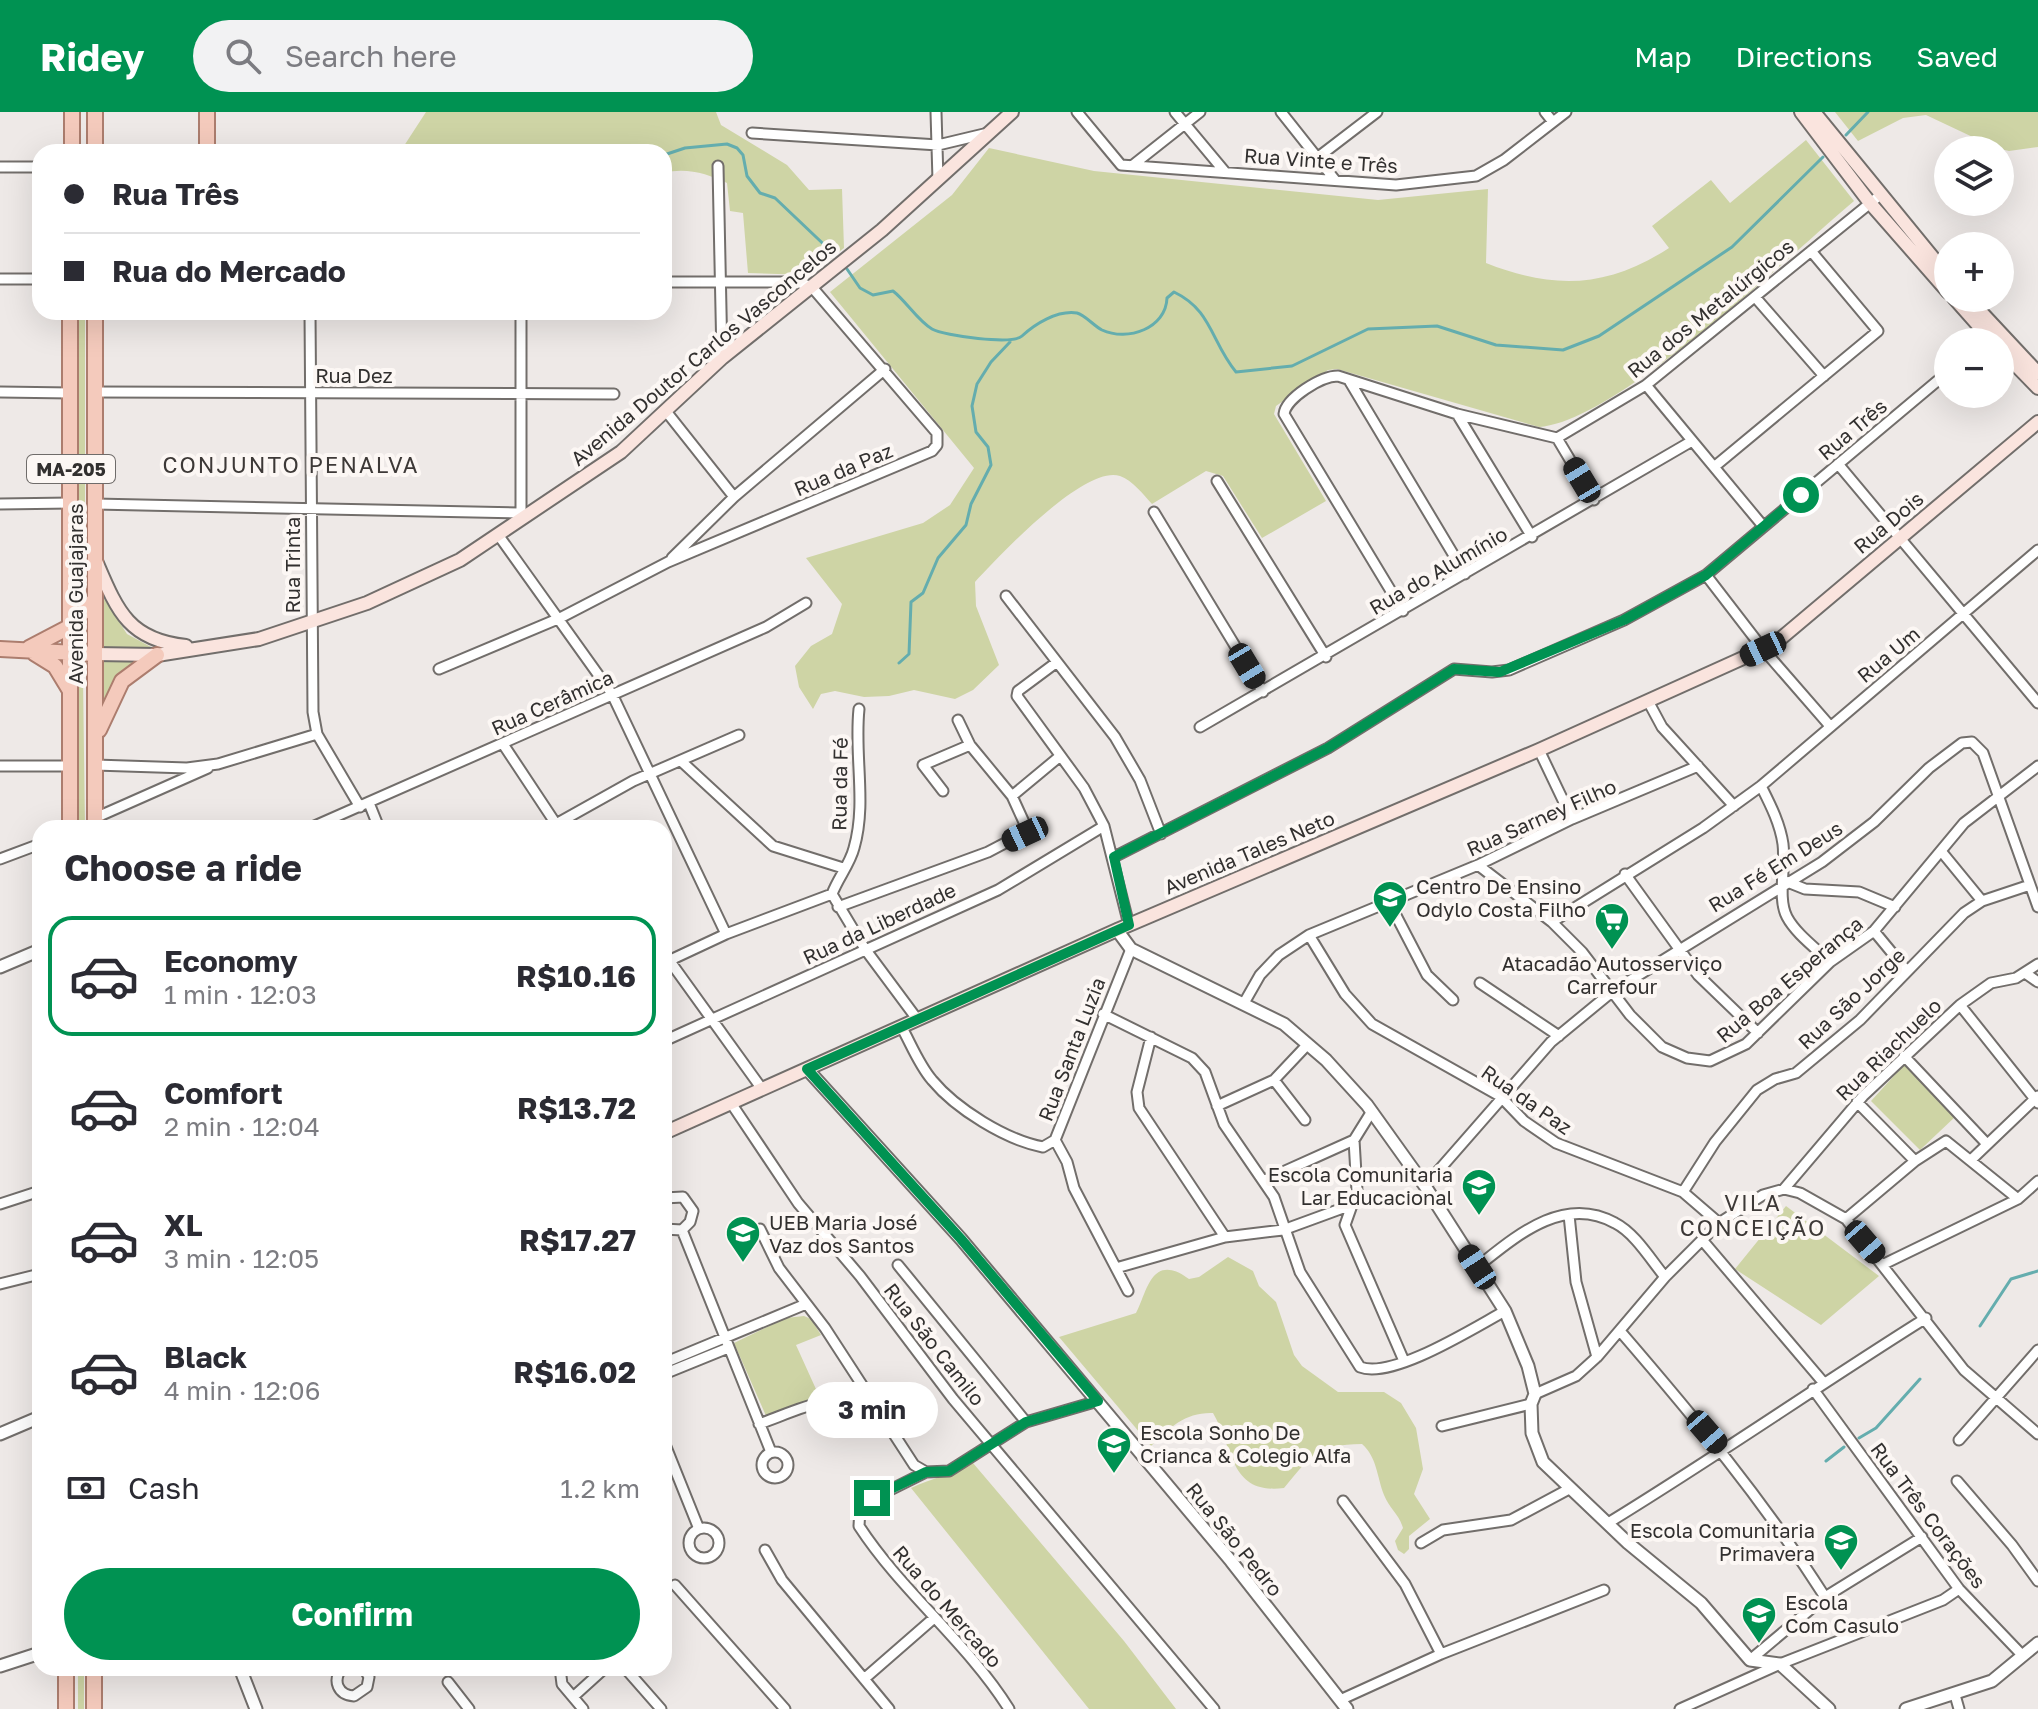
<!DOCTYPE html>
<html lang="en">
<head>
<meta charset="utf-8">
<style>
  :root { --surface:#fff; --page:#f2f2f3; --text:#2b2b33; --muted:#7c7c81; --line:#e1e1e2; --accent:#009252 }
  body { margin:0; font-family:"Golos Text",sans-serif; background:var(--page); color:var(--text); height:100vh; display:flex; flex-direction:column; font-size:30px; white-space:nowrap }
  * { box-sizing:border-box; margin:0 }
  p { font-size:26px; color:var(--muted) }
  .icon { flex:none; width:44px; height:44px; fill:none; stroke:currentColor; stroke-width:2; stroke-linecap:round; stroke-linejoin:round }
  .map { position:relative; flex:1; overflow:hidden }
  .sheet { position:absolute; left:32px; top:708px; width:640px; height:856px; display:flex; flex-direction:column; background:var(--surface); border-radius:24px; box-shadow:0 8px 32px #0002 }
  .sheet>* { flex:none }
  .guide { position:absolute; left:32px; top:32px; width:640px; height:176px; border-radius:24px; box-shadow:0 8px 32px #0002; display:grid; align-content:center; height:176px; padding:0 32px; background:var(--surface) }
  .controls { position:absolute; left:1934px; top:24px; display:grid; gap:16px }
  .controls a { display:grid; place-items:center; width:80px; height:80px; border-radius:50%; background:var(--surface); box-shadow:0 8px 32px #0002; font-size:40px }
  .end { position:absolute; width:36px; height:36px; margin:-18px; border:10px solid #009252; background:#fff; box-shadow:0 0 0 4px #fff }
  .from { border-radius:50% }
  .bubble { position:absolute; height:56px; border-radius:28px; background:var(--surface); box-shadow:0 8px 32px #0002; font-size:26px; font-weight:700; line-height:56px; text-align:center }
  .car { position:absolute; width:24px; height:48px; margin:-24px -12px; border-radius:10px; box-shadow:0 0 6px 2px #0007; background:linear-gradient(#222 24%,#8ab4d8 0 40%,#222 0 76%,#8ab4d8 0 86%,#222 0) }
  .guide b { display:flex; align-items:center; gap:28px; height:76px; font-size:30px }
  .guide b+b { border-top:2px solid var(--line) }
  .guide i { width:20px; height:20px; background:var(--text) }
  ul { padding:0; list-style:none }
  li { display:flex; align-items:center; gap:24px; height:120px; margin:0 16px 12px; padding:0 16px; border:4px solid transparent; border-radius:24px }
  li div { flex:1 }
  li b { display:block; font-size:30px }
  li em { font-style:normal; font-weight:700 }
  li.current { border-color:var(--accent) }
  li>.icon { width:72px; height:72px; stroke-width:1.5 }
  h2 { padding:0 32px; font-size:36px; line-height:96px }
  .pay { display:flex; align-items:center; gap:20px; height:88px; padding:0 32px; font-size:30px }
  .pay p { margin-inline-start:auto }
  .primary-button { display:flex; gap:16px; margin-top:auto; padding:16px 32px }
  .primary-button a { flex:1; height:92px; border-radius:48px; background:var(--accent); color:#fff; font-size:32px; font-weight:700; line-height:92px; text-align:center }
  header { display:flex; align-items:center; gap:48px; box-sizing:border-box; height:112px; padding:0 40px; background:var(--accent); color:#fff }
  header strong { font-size:38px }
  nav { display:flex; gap:44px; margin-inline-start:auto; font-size:28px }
  .search { width:560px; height:72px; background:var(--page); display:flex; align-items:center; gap:20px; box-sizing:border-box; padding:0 28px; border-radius:44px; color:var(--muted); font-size:30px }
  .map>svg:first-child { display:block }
  .green { fill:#ced4a5 }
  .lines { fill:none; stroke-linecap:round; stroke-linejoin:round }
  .stream { stroke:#64adae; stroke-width:3 }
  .minor-casing { stroke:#726e6b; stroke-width:13 }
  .tertiary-casing { stroke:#726e6b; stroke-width:15 }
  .secondary-casing { stroke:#726e6b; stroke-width:16 }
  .primary-casing { stroke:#ac7d6e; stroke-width:18 }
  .minor { stroke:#fff; stroke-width:9 }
  .tertiary { stroke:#fff; stroke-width:11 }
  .secondary { stroke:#fae4de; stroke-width:12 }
  .primary { stroke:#f4cabc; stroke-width:14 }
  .route { stroke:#009252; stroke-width:10 }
  .labels { text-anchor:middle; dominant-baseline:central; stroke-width:8; stroke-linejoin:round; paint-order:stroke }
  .shield { fill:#fcf7f4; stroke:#6f6c6a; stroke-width:2 }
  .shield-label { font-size:18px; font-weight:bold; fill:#32302f }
  .street-label { font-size:20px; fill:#32302f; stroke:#fcf7f4 }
  .poi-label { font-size:20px; fill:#32302f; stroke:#fcf7f4; text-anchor:start }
  .neighbourhood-label { font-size:22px; letter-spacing:2px; fill:#3d3937; stroke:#fcf7f4 }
</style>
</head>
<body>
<header>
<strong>Ridey</strong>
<div class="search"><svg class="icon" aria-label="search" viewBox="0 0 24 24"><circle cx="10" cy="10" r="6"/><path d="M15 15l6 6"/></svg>Search here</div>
<nav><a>Map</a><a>Directions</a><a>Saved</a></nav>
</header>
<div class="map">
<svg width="2038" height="1597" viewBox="0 0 2038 1597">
  <rect width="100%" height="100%" fill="#eee9e7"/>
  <!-- green -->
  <path class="green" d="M426,0H716L721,13L787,53L809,78L842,77L844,136L809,163L748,161L743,101L730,99L727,71C708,62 686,55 664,61V40H400Z
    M1835,0H2038V35L2009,39L1996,36L1926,3L1903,6L1858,29Z
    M1806,28L1854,89C1789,144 1616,310 1539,315L1337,257L1328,258L1276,294L1274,302L1326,389L1262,426L1223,364L1206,359L1152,392C1144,383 1132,368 1120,364C1085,352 999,444 975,470L976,494L999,553L973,578L955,587L914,578L889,584L864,585L835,579L821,582L813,597L799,575L795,554L811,534L832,522L842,492L806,446L923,411L950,393L974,356L830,180L952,83L989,36L1094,59L1378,88L1488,77L1486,151C1554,178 1607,176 1669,136L1652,114L1711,68L1730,91Z
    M79,200H85V476L79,490Z
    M103,485L127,522L151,535L101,538Z
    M138,547L118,565L102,591L101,549Z
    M78,565H83L85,716H79Z
    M1903,954H1909L1956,1004L1920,1038L1871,989Z
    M1786,1094L1879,1164L1821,1213L1735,1157Z
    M1228,1145L1253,1159L1259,1174L1276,1190L1294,1243L1302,1254L1338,1280H1384L1401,1291L1416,1316L1423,1357L1414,1382L1430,1407L1409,1424V1437L1404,1442L1398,1438L1395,1429L1403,1416C1399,1402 1389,1396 1384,1383C1377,1365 1377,1345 1362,1332C1317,1333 1312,1342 1284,1376C1230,1383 1234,1337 1213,1301C1186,1300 1170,1315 1151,1334L1059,1225L1136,1201C1147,1181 1151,1139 1189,1167L1199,1165Z
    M804,1204L811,1207L821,1223L796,1233L820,1286L767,1306L734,1231L786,1206Z
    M973,1351L1124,1529L1176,1597H1089L911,1376C932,1366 953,1363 973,1351Z
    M78,1556H84V1597H78Z"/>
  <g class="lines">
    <!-- stream -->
    <path class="stream" d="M1846,23L1868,0
      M626,40H648
      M664,43L685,36L727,32L737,36L743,43L747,64L760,81L775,86L835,143
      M847,157L860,176L873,183L893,179C906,189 918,209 932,217C944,224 1013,233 1022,224C1035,212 1057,198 1077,201C1085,203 1094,214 1102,218C1128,230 1166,216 1167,186L1174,180C1212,198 1211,230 1236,260L1292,254L1368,217L1437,214L1496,233L1563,238L1599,224L1732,135L1823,45
      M899,551L909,542L911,490L923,481L938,446L966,413L971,392L991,353L988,335L976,320L972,294L977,272L991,250L1010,230
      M1980,1214L2011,1167L2038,1159
      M1859,1326L1876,1316L1920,1267
      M1826,1349L1844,1335"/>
    <defs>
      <path id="minor" d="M936,0L938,68
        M1077,0L1121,53L1396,73L1476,64L1504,48L1566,0
        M1175,0L1225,60
        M1281,0L1335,68
        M1545,0L1553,10
        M752,21L938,33L984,22
        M1317,46L1377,0
        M1133,53L1200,0
        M718,54L722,246
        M0,55H40
        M0,167H40
        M1755,185L1824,264
        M310,200L313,600L317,622L360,695
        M521,200V404
        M1350,270L1465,462
        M1646,273L1763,414
        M0,280L71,281
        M95,280L614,282
        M665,298L734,385
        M1457,302L1532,425
        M1557,326L1646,273L1879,84
        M1557,326L1594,388
        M1838,352L2038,591
        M1714,355L1878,219L1811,139
        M1217,369L1326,545
        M0,392L71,391
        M95,392L518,401
        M1154,400L1263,580
        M499,424L612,582L726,822
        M672,446L734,385L885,257
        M1706,463L1763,537L1830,614
        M1006,484L1115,625L1140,668L1161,722
        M1403,499L1284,302C1286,286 1321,264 1338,264L1457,302L1557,326
        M1057,550L1018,579L1017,584L1084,676L1104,714L1129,813
        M439,557L560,506L668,450L932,339L937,333V321L811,174L795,170H664
        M1648,589L1662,615L1734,694
        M859,597C854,644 867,691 854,736C850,752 838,766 832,782L865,837L917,907
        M1200,615L1692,329
        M503,632L558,715
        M1539,638L1572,707
        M681,649L773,734L843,756
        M95,653L187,656L218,652L317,622
        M0,654H70
        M1761,674C1770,692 1780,711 1783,732C1786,755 1777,786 1787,805C1796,822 1817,837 1830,850
        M943,679L923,653L970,633
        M1012,684L1059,645
        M369,691L379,716
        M95,706L208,656
        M310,716L766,515L806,491
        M549,716L633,669L739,623
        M1941,739L1982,789
        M1114,745L1328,636L1454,557L1492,560L1509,558L1624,508L1706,463L1948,260
        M0,747L40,732
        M1478,753L1552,810L1582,840L1630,903L1662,935L1687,946L1710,949L1746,932L1830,850L1874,819L1964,711L2038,654
        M1625,762L1698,863L1758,921
        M1785,769L1805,777L1859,780L1895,795
        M1389,790L1427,863L1453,888
        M838,795L988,740L1028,719L1012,684L970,633L958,608
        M1552,810L1703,716L1761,674L2038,438
        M1874,819L1907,859
        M1309,823L1345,882L1372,912L1500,984L1524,1009L1556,1031L1683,1080L1719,1111
        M664,841L762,977
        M664,851L726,822L832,782
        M2025,861L2038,870
        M1480,871L1559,924
        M1244,891L1260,863L1279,843L1309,823L1478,753L1572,707L1698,654
        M1960,893L2038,991
        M1103,902L1192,946L1205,960L1224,1012L1274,1085L1300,1160L1360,1255C1392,1268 1475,1215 1505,1199
        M901,914C911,932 919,953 932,968C956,997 1006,1028 1043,1035L1055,1028
        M1151,925L1137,980L1139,996L1225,1125
        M664,929L998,778L1104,714
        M1904,944L1987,1032
        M1274,968L1305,1008
        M1857,990L1915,1049
        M731,991L798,1091L860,1164L953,1287L1214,1597
        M1217,994L1274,968L1308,932
        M1055,1028L1131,837
        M1055,1028L1067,1050L1074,1076L1128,1179
        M1354,1028L1357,1079L1345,1113L1404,1249
        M1971,1048L2038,984
        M1265,1068L1354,1028L1372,999
        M1425,1074L1551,930L1613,879L1822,750L1874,710L1929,656L1962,631L1972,630L1983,641L2038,795
        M1784,1077L1863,984L1960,893L1991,871L2016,866L2038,852
        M1683,1080L1715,1030L1757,978L1775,967L1796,961L1860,908L1964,801L1982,789L2030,773
        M664,1086L683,1085L693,1099L690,1110L682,1118L664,1117
        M0,1092L40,1079
        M1569,1103L1576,1170L1597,1245
        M1846,1107L1915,1049L1946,1029L2018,1087
        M760,1117L779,1156L825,1216L914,1353L926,1360L949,1359L1026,1310L1098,1289
        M682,1118L771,1340
        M1703,1129L1823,1270
        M1884,1152L2018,1087L2038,1069
        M898,1153L1026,1310
        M1477,1155C1515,1125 1563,1082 1615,1111C1635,1121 1651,1148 1665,1165
        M1116,1156L1225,1125L1283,1118L1354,1092
        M0,1172L40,1162
        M1620,1219C1695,1306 1763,1388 1825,1485
        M664,1251L806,1192
        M664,1262L728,1236
        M1813,1277L1959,1477L2023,1544
        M1535,1282L1576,1264L1597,1245L1665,1165L1719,1111L1763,1083L1784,1077L1800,1081L1846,1107L1964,1258L2038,1322
        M759,1312C796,1299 832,1279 871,1291
        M1442,1314L1531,1292
        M1959,1328L2038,1238
        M664,1330L699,1417
        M762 1353a13 13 0 1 1 26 0a13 13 0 1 1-26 0Z
        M926,1360L864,1391L860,1397L859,1414C902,1480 967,1530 1009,1597
        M1957,1369L2012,1433L2038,1469
        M1343,1389L1405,1472L1441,1542
        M1608,1411C1716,1345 1819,1273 1926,1206
        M689 1431a15 15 0 1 1 30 0a15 15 0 1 1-30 0Z
        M1421,1431L1443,1418L1511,1408L1569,1377
        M765,1438L782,1468L889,1597
        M675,1473L785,1597
        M1750,1548L1825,1485L1922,1425
        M342,1556C332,1569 338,1583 354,1584L367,1575L369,1565L364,1556
        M560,1556L562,1572L583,1597
        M625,1556L661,1597
        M864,1567L934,1506
        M448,1570L469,1597
        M1955,1583L1959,1597
        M573,1585L605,1556
        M1340,1588L1441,1542L1604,1478
        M1680,1597L1780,1552L1943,1488L1959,1477"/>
      <path id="tertiary" d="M1117,818L1131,837L1284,912L1326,948L1367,993L1425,1074L1505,1199L1528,1254L1535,1282L1531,1292L1532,1321L1543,1350L1628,1431L1701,1491L1750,1548L1780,1552L1829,1597
        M0,855L40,838
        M807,957L961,1127L1231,1449L1347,1597
        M0,1322L40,1305
        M0,1554L40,1541
        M240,1556L256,1597
        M1906,1597L1992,1569L2038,1531"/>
      <path id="secondary" d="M1801,0L1870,91L1948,180
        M1814,0L1948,164
        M1954,186L1993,230
        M1968,186L2038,261
        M2000,237L2038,276
        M96,449C117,498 128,528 186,534
        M95,542L157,543L259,527L367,491L460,448L621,340L722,246L882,118L1012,0
        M664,1021L1117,818L1539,638L1763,537L1779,528L2038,310"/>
      <path id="primary" d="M95,0V40
        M207,0V40
        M72,40V0
        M70,200V716
        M29,536L71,514L95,487
        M0,537L95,542
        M34,541L55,554L69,577
        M99,618L122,569L157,543
        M95,716V200
        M66,1597V1556
        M94,1597V1556"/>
    </defs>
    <!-- minor casing -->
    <use href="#minor" class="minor-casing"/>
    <!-- tertiary casing -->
    <use href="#tertiary" class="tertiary-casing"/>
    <!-- secondary casing -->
    <use href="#secondary" class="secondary-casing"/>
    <!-- primary casing -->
    <use href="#primary" class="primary-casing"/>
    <!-- minor -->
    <use href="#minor" class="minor"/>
    <!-- tertiary -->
    <use href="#tertiary" class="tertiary"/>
    <!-- secondary -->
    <use href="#secondary" class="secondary"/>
    <!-- primary -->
    <use href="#primary" class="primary"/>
  </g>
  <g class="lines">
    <!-- route -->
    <path class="route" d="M872,1386L926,1360L949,1359L1026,1310L1098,1289L961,1127L807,957L1129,813L1114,745L1328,636L1454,557L1500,560L1624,508L1706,463L1801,383"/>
  </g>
  <!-- icons -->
  <defs>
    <symbol id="school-pin" viewBox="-11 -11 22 30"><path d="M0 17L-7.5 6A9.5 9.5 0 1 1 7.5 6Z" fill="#009252" stroke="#fcf7f4"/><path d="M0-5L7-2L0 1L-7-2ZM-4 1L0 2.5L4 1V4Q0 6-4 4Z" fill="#fff"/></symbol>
    <symbol id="supermarket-pin" viewBox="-11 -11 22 30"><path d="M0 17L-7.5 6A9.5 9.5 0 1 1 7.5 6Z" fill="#009252" stroke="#fcf7f4"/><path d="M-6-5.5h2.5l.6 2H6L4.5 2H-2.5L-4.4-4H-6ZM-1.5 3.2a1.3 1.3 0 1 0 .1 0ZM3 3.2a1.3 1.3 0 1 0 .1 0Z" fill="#fff"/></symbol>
  </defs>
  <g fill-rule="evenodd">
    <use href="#school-pin" x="1370" y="766" width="40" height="54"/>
    <use href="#supermarket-pin" x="1592" y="788" width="40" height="54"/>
    <use href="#school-pin" x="1459" y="1054" width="40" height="54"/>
    <use href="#school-pin" x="723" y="1101" width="40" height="54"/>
    <use href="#school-pin" x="1094" y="1312" width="40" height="54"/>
    <use href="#school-pin" x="1821" y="1409" width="40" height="54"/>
    <use href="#school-pin" x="1739" y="1482" width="40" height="54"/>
  </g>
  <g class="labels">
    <!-- shield labels -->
    <rect class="shield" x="27" y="343" width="88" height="28" rx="6"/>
    <g class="shield-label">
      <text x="71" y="357">MA-205</text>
    </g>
    <!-- street labels -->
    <g class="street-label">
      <text transform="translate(1321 48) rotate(4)">Rua Vinte e Três</text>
      <text transform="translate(1710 196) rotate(-39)">Rua dos Metalúrgicos</text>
      <text transform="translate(703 240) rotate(-40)">Avenida Doutor Carlos Vasconcelos</text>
      <text x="354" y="263">Rua Dez</text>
      <text transform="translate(1852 317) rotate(-40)">Rua Três</text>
      <text transform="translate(843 357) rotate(-23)">Rua da Paz</text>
      <text transform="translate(1888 410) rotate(-40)">Rua Dois</text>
      <text transform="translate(292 453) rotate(-90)">Rua Trinta</text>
      <text transform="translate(1438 458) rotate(-30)">Rua do Alumínio</text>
      <text transform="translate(75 482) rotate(-90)">Avenida Guajajaras</text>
      <text transform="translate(1888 542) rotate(-40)">Rua Um</text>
      <text transform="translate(552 590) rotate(-24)">Rua Cerâmica</text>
      <text transform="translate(839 672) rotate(-89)">Rua da Fé</text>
      <text transform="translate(1541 705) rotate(-24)">Rua Sarney Filho</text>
      <text transform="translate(1249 740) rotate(-23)">Avenida Tales Neto</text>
      <text transform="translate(1775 754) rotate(-32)">Rua Fé Em Deus</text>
      <text transform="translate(879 811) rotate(-25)">Rua da Liberdade</text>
      <text transform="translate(1789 867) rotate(-40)">Rua Boa Esperança</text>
      <text transform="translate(1851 886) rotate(-43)">Rua São Jorge</text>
      <text transform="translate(1071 937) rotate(-69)">Rua Santa Luzia</text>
      <text transform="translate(1888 937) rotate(-44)">Rua Riachuelo</text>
      <text transform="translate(1527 987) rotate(35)">Rua da Paz</text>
      <text transform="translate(935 1232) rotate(52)">Rua São Camilo</text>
      <text transform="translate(1929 1403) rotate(53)">Rua Três Corações</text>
      <text transform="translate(1235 1427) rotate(51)">Rua São Pedro</text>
      <text transform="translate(948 1494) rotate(49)">Rua do Mercado</text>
    </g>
    <!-- poi labels -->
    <g class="poi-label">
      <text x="1416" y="774">Centro De Ensino<tspan x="1416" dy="23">Odylo Costa Filho</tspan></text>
      <text x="1612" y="851" text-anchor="middle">Atacadão Autosserviço<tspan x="1612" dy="23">Carrefour</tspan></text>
      <text x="1453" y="1062" text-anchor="end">Escola Comunitaria<tspan x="1453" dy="23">Lar Educacional</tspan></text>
      <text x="769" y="1110">UEB Maria José<tspan x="769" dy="23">Vaz dos Santos</tspan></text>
      <text x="1140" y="1320">Escola Sonho De<tspan x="1140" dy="23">Crianca &amp; Colegio Alfa</tspan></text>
      <text x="1815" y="1418" text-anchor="end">Escola Comunitaria<tspan x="1815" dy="23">Primavera</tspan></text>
      <text x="1785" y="1490">Escola<tspan x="1785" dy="23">Com Casulo</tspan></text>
    </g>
    <!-- neighbourhood labels -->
    <g class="neighbourhood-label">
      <text x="291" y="352">CONJUNTO PENALVA</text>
      <text x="1753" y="1090">VILA<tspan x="1753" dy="25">CONCEIÇÃO</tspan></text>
    </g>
  </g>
</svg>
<div class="controls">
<a><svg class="icon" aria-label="layers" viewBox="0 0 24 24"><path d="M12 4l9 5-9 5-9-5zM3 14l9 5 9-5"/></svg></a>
<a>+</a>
<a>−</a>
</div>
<i class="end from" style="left:1801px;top:383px"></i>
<i class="end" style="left:872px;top:1386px"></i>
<div class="bubble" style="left:806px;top:1270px;width:132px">3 min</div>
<i class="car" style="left:1582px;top:368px;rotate:329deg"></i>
<i class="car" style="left:1763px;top:537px;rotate:245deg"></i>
<i class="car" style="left:1247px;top:554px;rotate:149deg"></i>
<i class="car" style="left:1025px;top:722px;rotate:245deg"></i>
<i class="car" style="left:1865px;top:1130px;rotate:139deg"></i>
<i class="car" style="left:1477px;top:1155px;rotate:327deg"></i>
<i class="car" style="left:1707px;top:1320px;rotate:139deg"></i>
<div class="guide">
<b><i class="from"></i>Rua Três</b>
<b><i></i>Rua do Mercado</b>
</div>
<section class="sheet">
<h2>Choose a ride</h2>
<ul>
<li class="current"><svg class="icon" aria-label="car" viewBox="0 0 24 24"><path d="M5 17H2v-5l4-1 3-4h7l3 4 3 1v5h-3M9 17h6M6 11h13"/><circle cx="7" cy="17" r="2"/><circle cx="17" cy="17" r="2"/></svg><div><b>Economy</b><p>1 min · 12:03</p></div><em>R$10.16</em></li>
<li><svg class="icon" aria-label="car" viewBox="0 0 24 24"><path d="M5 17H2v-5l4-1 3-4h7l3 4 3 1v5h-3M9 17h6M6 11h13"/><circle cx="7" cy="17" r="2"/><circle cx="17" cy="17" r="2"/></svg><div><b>Comfort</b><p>2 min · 12:04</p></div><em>R$13.72</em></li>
<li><svg class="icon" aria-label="car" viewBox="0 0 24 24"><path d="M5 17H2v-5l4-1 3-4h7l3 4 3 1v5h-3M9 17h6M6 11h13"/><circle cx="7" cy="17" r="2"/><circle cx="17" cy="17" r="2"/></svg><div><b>XL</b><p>3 min · 12:05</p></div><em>R$17.27</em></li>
<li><svg class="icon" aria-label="car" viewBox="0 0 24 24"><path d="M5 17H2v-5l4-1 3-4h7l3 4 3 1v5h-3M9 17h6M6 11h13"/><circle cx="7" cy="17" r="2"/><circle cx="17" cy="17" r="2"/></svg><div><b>Black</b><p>4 min · 12:06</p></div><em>R$16.02</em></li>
</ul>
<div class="pay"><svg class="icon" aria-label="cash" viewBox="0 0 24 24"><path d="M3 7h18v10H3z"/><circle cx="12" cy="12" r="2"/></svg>Cash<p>1.2 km</p></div>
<div class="primary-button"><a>Confirm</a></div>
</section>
</div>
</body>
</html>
